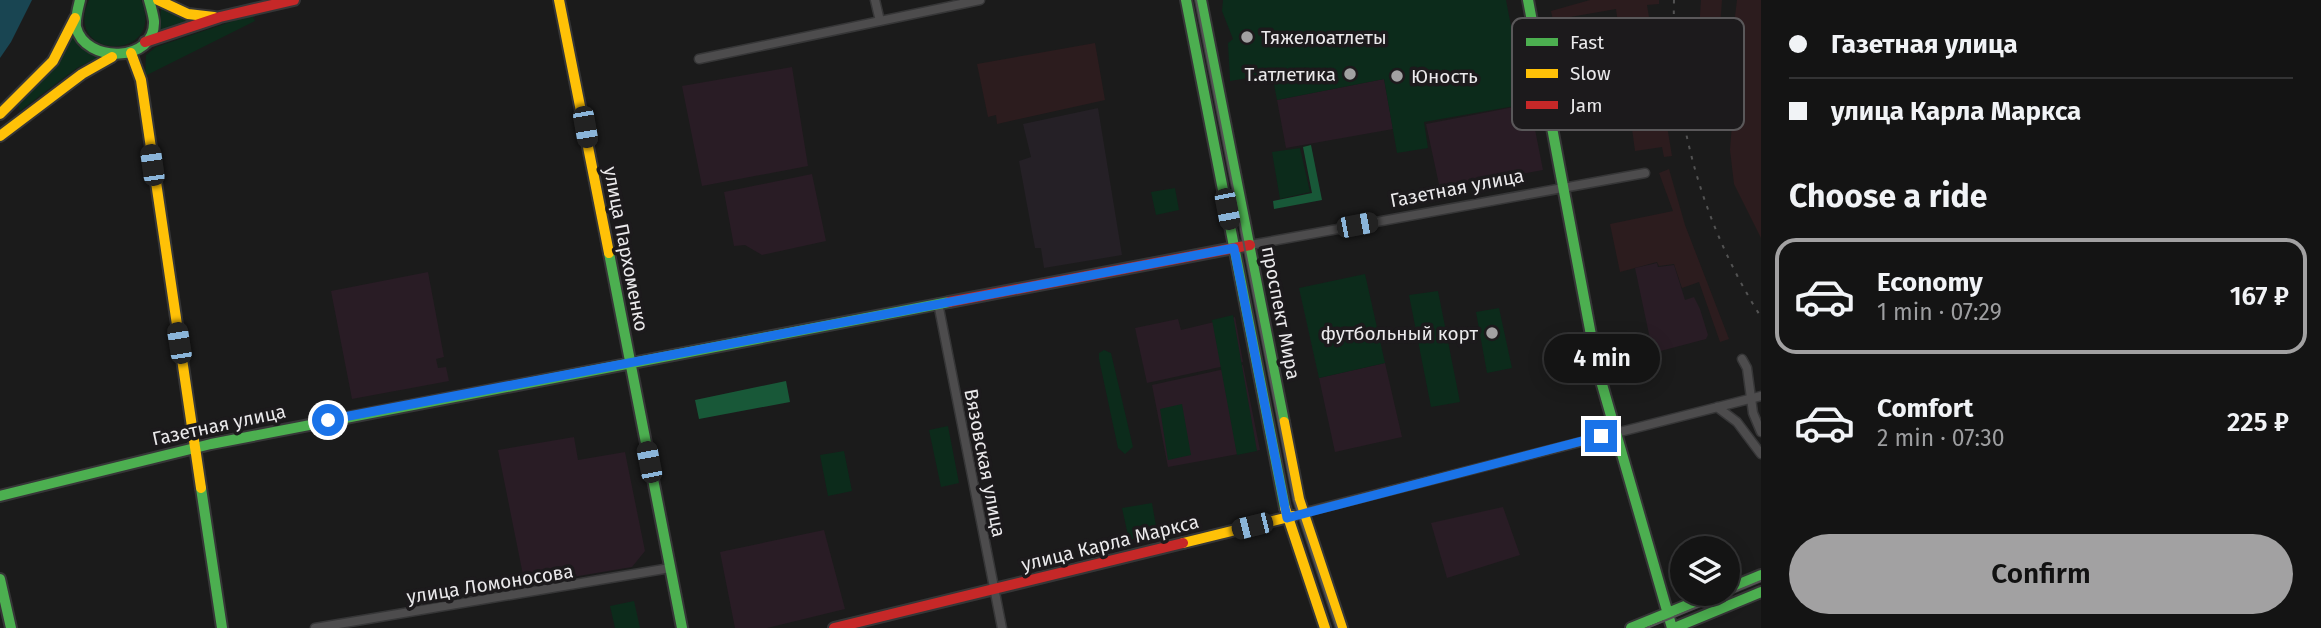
<!DOCTYPE html>
<html lang="en">
<head>
<meta charset="utf-8">
<style>
  :root { --surface:#141414; --page:#212122; --text:#f1f3f6; --muted:#9d9ea0; --line:#333334; --accent:#a2a1a2 }
  body { margin:0; font-family:"Fira Sans",sans-serif; background:var(--page); color:var(--text); height:100vh; display:flex; flex-direction:column; font-size:26px; white-space:nowrap }
  * { box-sizing:border-box; margin:0 }
  p { font-size:23px; color:var(--muted) }
  .icon { flex:none; width:38px; height:38px; fill:none; stroke:currentColor; stroke-width:2; stroke-linecap:round; stroke-linejoin:round }
  .map { position:relative; flex:1; overflow:hidden }
  .sheet { display:flex; flex-direction:column; background:var(--surface); width:560px }
  .sheet>* { flex:none }
  .top-card { display:grid; align-content:center; height:154px; padding:0 28px; background:var(--surface) }
  .controls { position:absolute; left:1670px; top:536px; display:grid; gap:14px }
  .controls a { display:grid; place-items:center; width:70px; height:70px; border-radius:50%; background:var(--surface); box-shadow:0 4px 18px #0003,0 0 0 2px var(--line); font-size:35px }
  .end { position:absolute; width:32px; height:32px; margin:-16px; border:9px solid #1a73e8; background:#fff; box-shadow:0 0 0 4px #fff }
  .from { border-radius:50% }
  .bubble { position:absolute; height:49px; border-radius:24px; background:var(--surface); box-shadow:0 4px 18px #0003,0 0 0 2px var(--line); font-size:23px; font-weight:600; line-height:49px; text-align:center }
  .car { position:absolute; width:21px; height:42px; margin:-21px -10px; border-radius:9px; box-shadow:0 0 5px 2px #0007; background:linear-gradient(#222 24%,#8ab4d8 0 40%,#222 0 76%,#8ab4d8 0 86%,#222 0) }
  .top-card b { display:flex; align-items:center; gap:24px; height:66px; font-size:26px }
  .top-card b+b { border-top:2px solid var(--line) }
  .top-card i { width:18px; height:18px; background:var(--text) }
  ul { padding:0; list-style:none }
  li { display:flex; align-items:center; gap:21px; height:116px; margin:0 14px 10px; padding:0 14px; border:4px solid transparent; border-radius:21px }
  li div { flex:1 }
  li b { display:block; font-size:26px }
  li em { font-style:normal; font-weight:600 }
  li.on { border-color:var(--accent) }
  li>.icon { width:63px; height:63px; stroke-width:1.5 }
  h2 { padding:0 28px; font-size:32px; line-height:84px }
  .button { display:flex; gap:14px; margin-top:auto; padding:14px 28px }
  .button a { flex:1; height:80px; border-radius:42px; background:var(--accent); color:#111; font-size:28px; font-weight:600; line-height:80px; text-align:center }
  main { display:flex; flex:1; min-height:0 }
  .map>svg:first-child { display:block }
  .built { fill:#252026 }
  .industrial { fill:#2c1c1e }
  .education { fill:#291c25 }
  .green { fill:#0c2b1b }
  .forest { fill:#185838 }
  .water { fill:#194552 }
  .lines { fill:none; stroke-linecap:round; stroke-linejoin:round }
  .street-casing { stroke:#363637; stroke-width:11 }
  .fast-casing { stroke:#363637; stroke-width:14 }
  .slow-casing { stroke:#363637; stroke-width:14 }
  .jam-casing { stroke:#363637; stroke-width:14 }
  .street { stroke:#4d4c4d; stroke-width:8 }
  .fast { stroke:#4caf50; stroke-width:10 }
  .slow { stroke:#ffc107; stroke-width:10 }
  .jam { stroke:#c62828; stroke-width:10 }
  .tram { stroke:#535353; stroke-width:2 }
  .rail { stroke:#535353; stroke-width:2; stroke-dasharray:3.5 7; stroke-linecap:butt }
  .route { stroke:#1a73e8; stroke-width:9 }
  .poi-dot { fill:#a2a1a2; stroke:#1c1a1c; stroke-width:2.5 }
  .labels { text-anchor:middle; dominant-baseline:central; stroke-width:7; stroke-linejoin:round; paint-order:stroke }
  .poi-label { font-size:19px; fill:#eae9eb; stroke:#1c1a1c; text-anchor:start }
  .street-label { font-size:19px; fill:#eae9eb; stroke:#1c1a1c }
  .key { fill:#1c1a1c; stroke:#5a585a; stroke-width:2 }
  .key-label { font-size:19px; fill:#eae9eb }
</style>
</head>
<body>
<main>
<div class="map">
<svg width="1761" height="628" viewBox="0 0 1761 628">
  <rect width="100%" height="100%" fill="#1b1b1b"/>
  <!-- built -->
  <path class="built" d="M1098,108L1122,255L1044,268L1041,248H1035L1019,161L1031,157L1023,124Z"/>
  <!-- industrial -->
  <path class="industrial" d="M1590,0H1659V4L1647,5L1672,156L1664,157L1662,147L1635,151L1616,9L1553,20L1551,11Z
    M1701,0H1722L1718,56H1712L1711,66H1694L1693,46L1699,30Z
    M1737,0H1761V238L1734,184L1730,150L1733,110L1724,106Z
    M1095,43L1105,100L997,124L996,115L988,117L977,64Z
    M1669,169L1685,225L1729,339L1720,342L1699,282L1682,288L1674,264L1659,266L1657,262L1620,272L1610,224L1673,211L1659,173Z"/>
  <!-- education -->
  <path class="education" d="M792,67L808,166L702,186L682,86Z
    M1384,79L1393,129L1286,148L1277,100Z
    M1530,104L1543,170L1440,189L1426,124Z
    M812,174L826,241L762,255L745,245L734,246L724,192Z
    M1657,263L1658,267L1674,265L1685,300L1694,297L1700,309L1708,335L1706,339L1653,353L1635,268Z
    M428,272L444,357L436,359L438,368L446,367L449,381L352,399L331,291Z
    M1235,317L1243,362L1147,383L1135,328L1178,319L1181,330Z
    M1385,363L1402,437L1335,452L1319,378Z
    M1243,365L1260,450L1168,467L1152,385Z
    M574,437L578,460L625,452L645,551L632,567L525,585L498,450Z
    M1503,507L1520,555L1447,578L1431,523Z
    M824,530L845,609L767,628H735L720,552Z"/>
  <!-- green -->
  <path class="green" d="M89,0H141C168,62 61,61 89,0Z
    M1223,0H1506L1526,104L1424,122L1428,148L1397,153L1384,79L1277,100L1272,74L1230,81L1228,43L1233,39L1222,11Z
    M161,7L195,21L159,32Z
    M245,17H253L255,21L145,76L146,55L156,47Z
    M75,32L99,57L77,68L20,111L18,104L49,73Z
    M1300,148L1310,192L1280,199L1272,152Z
    M1175,188L1179,210L1156,215L1151,192Z
    M1365,274L1385,363L1319,378L1299,288Z
    M1438,291L1460,402L1431,407L1409,295Z
    M1499,308L1512,368L1487,373L1476,312Z
    M1233,315L1257,451L1237,455L1212,320Z
    M1104,350L1111,353L1133,447L1125,454L1118,448L1099,359V353Z
    M1182,404L1191,455L1168,460L1160,409Z
    M948,426L959,483L941,487L929,430Z
    M844,451L852,491L828,496L820,455Z
    M1152,503L1157,532L1129,540L1122,508Z
    M634,601L640,628H615L610,606Z"/>
  <!-- forest -->
  <path class="forest" d="M1311,145L1322,200L1274,209L1273,201L1312,193L1303,147Z
    M786,381L790,402L699,419L695,400Z"/>
  <!-- water -->
  <path class="water" d="M0,0H32L11,42L0,58Z"/>
  <g class="lines">
    <defs>
      <path id="street" d="M875,0L880,21
        M699,59L980,0
        M1250,245L1645,173
        M938,303L1002,628
        M1742,359L1747,368L1753,413L1761,432
        M1717,407L1737,422L1761,454
        M1302,513L1761,396
        M315,628L670,568"/>
      <path id="fast" d="M80,0C78,8 75,19 76,27C85,64 156,63 154,21C153,14 151,7 149,0
        M1186,0L1285,508
        M1201,0L1284,422
        M1528,0L1597,367L1672,628
        M609,253L682,628
        M201,488L222,628
        M0,496L211,444L949,302
        M0,579L11,628
        M1727,589L1761,575
        M1631,628L1717,593
        M1674,628L1761,592"/>
      <path id="slow" d="M158,0L188,14L214,17
        M559,0L609,253
        M131,53L141,80L201,488
        M0,114L53,61L75,18
        M0,136L82,74L112,57
        M1284,422L1299,499L1342,628
        M1285,508L1325,628
        M1183,543L1293,516"/>
      <path id="jam" d="M145,42L220,17L294,0
        M949,302L1250,245
        M834,628L1183,543"/>
    </defs>
    <!-- street casing -->
    <use href="#street" class="street-casing"/>
    <!-- fast casing -->
    <use href="#fast" class="fast-casing"/>
    <!-- slow casing -->
    <use href="#slow" class="slow-casing"/>
    <!-- jam casing -->
    <use href="#jam" class="jam-casing"/>
    <!-- street -->
    <use href="#street" class="street"/>
    <!-- fast -->
    <use href="#fast" class="fast"/>
    <!-- slow -->
    <use href="#slow" class="slow"/>
    <!-- jam -->
    <use href="#jam" class="jam"/>
    <!-- tram -->
    <path class="tram" d="M1196,0L1294,500L1337,628
      M1647,628L1761,581"/>
    <!-- rail -->
    <path class="rail" d="M1674,0C1671,113 1701,222 1761,317"/>
  </g>
  <g class="lines">
    <!-- route -->
    <path class="route" d="M328,420L1234,248L1287,518L1601,436"/>
  </g>
  <!-- markers -->
  <g class="poi-dot">
    <circle cx="1247" cy="37" r="7"/>
    <circle cx="1350" cy="74" r="7"/>
    <circle cx="1397" cy="76" r="7"/>
    <circle cx="1492" cy="333" r="7"/>
  </g>
  <g class="labels">
    <!-- poi labels -->
    <g class="poi-label">
      <text x="1261" y="37">Тяжелоатлеты</text>
      <text x="1336" y="74" text-anchor="end">Т.атлетика</text>
      <text x="1411" y="76">Юность</text>
      <text x="1478" y="333" text-anchor="end">футбольный корт</text>
    </g>
    <!-- street labels -->
    <g class="street-label">
      <text transform="translate(1457 188) rotate(-11)">Газетная улица</text>
      <text transform="translate(626 249) rotate(79)">улица Пархоменко</text>
      <text transform="translate(1281 313) rotate(79)">проспект Мира</text>
      <text transform="translate(219 425) rotate(-12)">Газетная улица</text>
      <text transform="translate(985 463) rotate(79)">Вязовская улица</text>
      <text transform="translate(1110 543) rotate(-14)">улица Карла Маркса</text>
      <text transform="translate(490 584) rotate(-9)">улица Ломоносова</text>
    </g>
  </g>
  <!-- legend -->
  <rect x="1512" y="18" width="232" height="112" rx="10" class="key"/>
  <rect x="1526" y="38" width="32" height="8" fill="#4caf50"/>
  <rect x="1526" y="69" width="32" height="9" fill="#ffc107"/>
  <rect x="1526" y="101" width="32" height="8" fill="#c62828"/>
  <g class="key-label">
    <text x="1570" y="49">Fast</text>
    <text x="1570" y="80">Slow</text>
    <text x="1570" y="112">Jam</text>
  </g>
</svg>
<div class="controls">
<a><svg class="icon" aria-label="layers" viewBox="0 0 24 24"><path d="M12 4l9 5-9 5-9-5zM3 14l9 5 9-5"/></svg></a>
</div>
<i class="end from" style="left:328px;top:420px"></i>
<i class="end" style="left:1601px;top:436px"></i>
<div class="bubble" style="left:1544px;top:334px;width:116px">4 min</div>
<i class="car" style="left:585px;top:127px;rotate:170deg"></i>
<i class="car" style="left:152px;top:165px;rotate:352deg"></i>
<i class="car" style="left:1227px;top:209px;rotate:169deg"></i>
<i class="car" style="left:1357px;top:225px;rotate:79deg"></i>
<i class="car" style="left:179px;top:343px;rotate:351deg"></i>
<i class="car" style="left:649px;top:462px;rotate:349deg"></i>
<i class="car" style="left:1252px;top:526px;rotate:256deg"></i>
</div>
<section class="sheet">
<div class="top-card">
<b><i class="from"></i>Газетная улица</b>
<b><i></i>улица Карла Маркса</b>
</div>
<h2>Choose a ride</h2>
<ul>
<li class="on"><svg class="icon" aria-label="car" viewBox="0 0 24 24"><path d="M5 17H2v-5l4-1 3-4h7l3 4 3 1v5h-3M9 17h6M6 11h13"/><circle cx="7" cy="17" r="2"/><circle cx="17" cy="17" r="2"/></svg><div><b>Economy</b><p>1 min · 07:29</p></div><em>167 ₽</em></li>
<li><svg class="icon" aria-label="car" viewBox="0 0 24 24"><path d="M5 17H2v-5l4-1 3-4h7l3 4 3 1v5h-3M9 17h6M6 11h13"/><circle cx="7" cy="17" r="2"/><circle cx="17" cy="17" r="2"/></svg><div><b>Comfort</b><p>2 min · 07:30</p></div><em>225 ₽</em></li>
</ul>
<div class="button"><a>Confirm</a></div>
</section>
</main>
</body>
</html>
